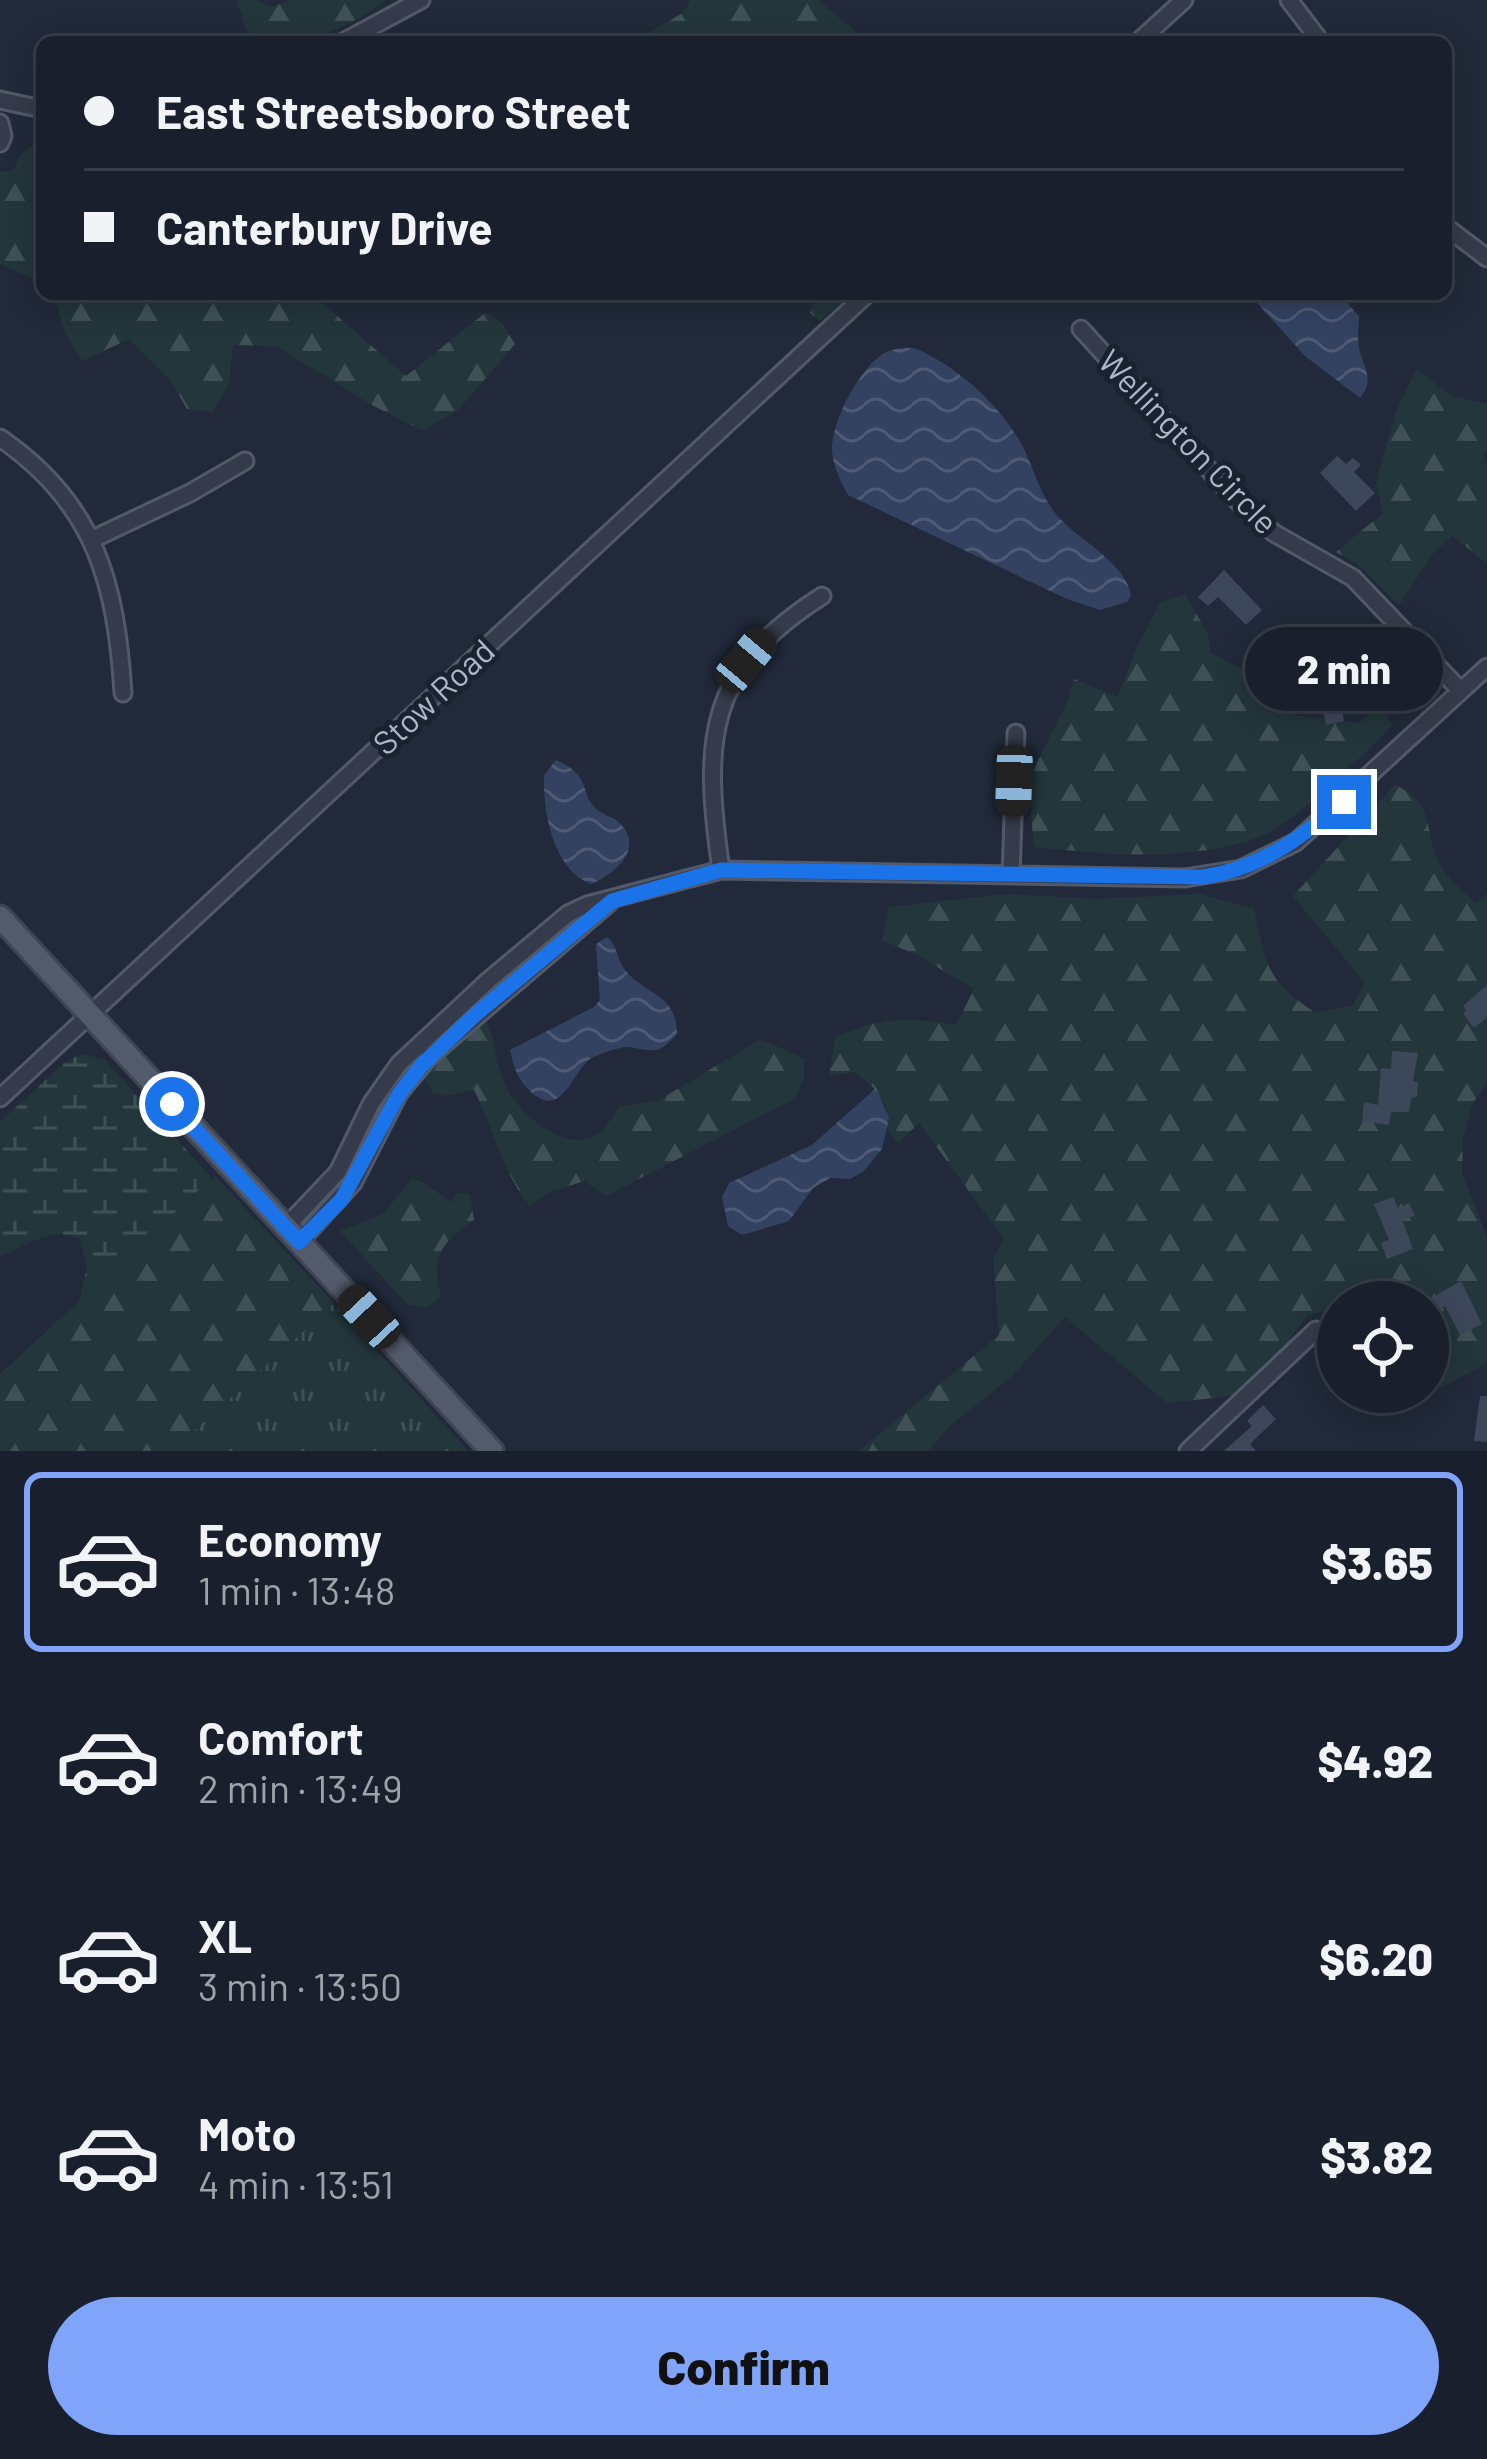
<!DOCTYPE html>
<html lang="en">
<head>
<meta charset="utf-8">
<style>
  :root { --surface:#191f2c; --page:#222734; --text:#f1f3f6; --muted:#9fa2a9; --line:#373d48; --accent:#80a4fa }
  body { margin:0; font-family:Barlow,sans-serif; background:var(--page); color:var(--text); height:100vh; display:flex; flex-direction:column; font-size:45px; white-space:nowrap }
  * { box-sizing:border-box; margin:0 }
  p { font-size:39px; color:var(--muted) }
  .icon { flex:none; width:66px; height:66px; fill:none; stroke:currentColor; stroke-width:2; stroke-linecap:round; stroke-linejoin:round }
  .map { position:relative; height:1451px; overflow:hidden }
  .drawer { display:flex; flex-direction:column; background:var(--surface); flex:1 }
  .drawer>* { flex:none }
  .top-card { position:absolute; left:36px; top:36px; width:1416px; height:264px; border-radius:18px; box-shadow:0 6px 30px #0003,0 0 0 3px var(--line); display:grid; align-content:center; height:264px; padding:0 48px; background:var(--surface) }
  .buttons { position:absolute; left:1317px; top:1281px; display:grid; gap:24px }
  .buttons a { display:grid; place-items:center; width:132px; height:132px; border-radius:50%; background:var(--surface); box-shadow:0 6px 30px #0003,0 0 0 3px var(--line); font-size:60px }
  .end { position:absolute; width:54px; height:54px; margin:-27px; border:15px solid #1a73e8; background:#fff; box-shadow:0 0 0 6px #fff }
  .from { border-radius:50% }
  .bubble { position:absolute; height:84px; border-radius:42px; background:var(--surface); box-shadow:0 6px 30px #0003,0 0 0 3px var(--line); font-size:39px; font-weight:800; line-height:84px; text-align:center }
  .car { position:absolute; width:36px; height:72px; margin:-36px -18px; border-radius:15px; box-shadow:0 0 9px 3px #0007; background:linear-gradient(#222 24%,#8ab4d8 0 40%,#222 0 76%,#8ab4d8 0 86%,#222 0) }
  .top-card b { display:flex; align-items:center; gap:42px; height:114px; font-size:45px }
  .top-card b+b { border-top:3px solid var(--line) }
  .top-card i { width:30px; height:30px; background:var(--text) }
  ul { padding:21px 0 0; list-style:none }
  li { display:flex; align-items:center; gap:36px; height:180px; margin:0 24px 18px; padding:0 24px; border:6px solid transparent; border-radius:18px }
  li div { flex:1 }
  li b { display:block; font-size:45px }
  li em { font-style:normal; font-weight:800 }
  li.active { border-color:var(--accent) }
  li>.icon { width:108px; height:108px; stroke-width:1.5 }
  .button { display:flex; gap:24px; margin-top:auto; padding:24px 48px }
  .button a { flex:1; height:138px; border-radius:72px; background:var(--accent); color:#111; font-size:48px; font-weight:800; line-height:138px; text-align:center }
  .map>svg:first-child { display:block }
  .grass { fill:url(#grass-tufts) }
  .forest { fill:url(#forest-firs) }
  .wetland { fill:url(#wetland-marsh) }
  .water { fill:url(#water-waves) }
  .building { fill:#3d475a }
  .lines { fill:none; stroke-linecap:round; stroke-linejoin:round }
  .minor-casing { stroke:#525968; stroke-width:21 }
  .major-casing { stroke:#3e4554; stroke-width:27 }
  .minor { stroke:#353b4a; stroke-width:15 }
  .major { stroke:#525a6b; stroke-width:21 }
  .route { stroke:#1a73e8; stroke-width:15 }
  .labels { text-anchor:middle; dominant-baseline:central; stroke-width:10; stroke-linejoin:round; paint-order:stroke }
  .street-label { font-size:33px; fill:#afb6c7; stroke:#1a212f }
</style>
</head>
<body>
<div class="map">
<svg width="1487" height="1451" viewBox="0 0 1487 1451">
  <defs>
    <pattern id="grass-tufts" width="24" height="20" patternUnits="userSpaceOnUse" patternTransform="scale(3)"><rect width="24" height="20" fill="#23363b"/><path d="M3 7l-1-3M5 7V3M7 7l1-3M15 17l-1-3M17 17v-4M19 17l1-3" fill="none" stroke="#405156"/></pattern>
    <pattern id="forest-firs" width="22" height="20" patternUnits="userSpaceOnUse" patternTransform="scale(3)"><rect width="22" height="20" fill="#23363b"/><path d="M5 1l3.5 6h-7zM16 11l3.5 6h-7z" fill="#405156"/></pattern>
    <pattern id="wetland-marsh" width="20" height="14" patternUnits="userSpaceOnUse" patternTransform="scale(3)"><rect width="20" height="14" fill="#23363b"/><path d="M1 5h8M5 5V1M11 12h8M15 12V8" fill="none" stroke="#405156"/></pattern>
    <pattern id="water-waves" width="16" height="10" patternUnits="userSpaceOnUse" patternTransform="scale(3)"><rect width="16" height="10" fill="#344262"/><path d="M0 5q4-4 8 0t8 0" fill="none" stroke="#4f5b77"/></pattern>
  </defs>
  <rect width="100%" height="100%" fill="#21293a"/>
  <!-- grass -->
  <path class="grass" d="M334,1303L468,1451H172Z"/>
  <!-- forest -->
  <path class="forest" d="M237,0H255L270,7L293,0H386C348,29 288,58 246,30Z
    M690,0H818L868,42H635L684,12Z
    M36,142L42,147L34,184V210L42,217V274L31,278L0,264V172L13,170L20,156Z
    M69,294H312L406,376L485,313L502,323L515,344L458,410L423,431L372,405L276,346L233,345L229,384L212,412L187,409L170,380L129,339L82,361L65,333L55,299Z
    M817,294H849L820,321L810,313Z
    M1416,369L1452,396L1487,404V451L1483,453L1487,466V564L1453,536L1435,551L1399,605L1359,565L1336,552L1383,513L1376,482L1396,412Z
    M1185,594L1208,634L1211,653L1245,671L1266,698L1299,716L1358,723L1372,712H1384L1392,725C1373,747 1288,826 1265,835C1192,863 1110,855 1034,847L1028,781L1067,702L1074,679L1118,697L1136,649L1160,602Z
    M1395,785C1438,804 1423,834 1441,867C1449,880 1465,892 1476,903L1487,894V1082L1472,1105L1463,1139L1462,1173L1487,1237V1363L1438,1389L1428,1378V1302H1338V1308L1307,1315L1280,1353L1231,1396L1167,1403L1065,1317L1011,1377L950,1426L928,1451H859L999,1335L993,1259L1004,1239L919,1123L898,1143L885,1127C894,1103 873,1086 855,1072L829,1076L835,1038C875,1017 912,1017 956,1025L974,989L917,955L882,940L889,907L1007,894L1097,899L1199,894L1254,909C1267,967 1265,979 1316,1013L1353,1005L1365,983L1293,896Z
    M485,1017C495,1038 495,1060 504,1082C515,1110 561,1153 594,1136C606,1129 612,1118 619,1107L659,1100L761,1039L804,1059V1077L796,1098L606,1196L584,1181L550,1192L530,1206C501,1171 494,1129 474,1090L446,1096L433,1093L423,1076Z
    M215,1176L334,1303L172,1451H0V1374Z
    M411,1180H419L451,1202L458,1192L470,1195L474,1220C441,1244 430,1255 441,1297L427,1308L408,1305L340,1231L383,1214Z"/>
  <!-- wetland -->
  <path class="wetland" d="M83,1054L105,1060L212,1178L79,1302L87,1267L80,1239C47,1224 26,1249 0,1256V1122L66,1061Z"/>
  <!-- water -->
  <path class="water" d="M1249,294H1339L1359,316C1359,326 1357,338 1359,348C1364,370 1375,379 1360,398L1305,356Z
    M914,348C958,366 1001,406 1023,447C1034,469 1040,495 1056,514C1078,541 1124,560 1131,595L1127,602L1100,610L1067,599L848,495C841,483 833,466 832,451C831,422 860,366 886,352C895,348 904,348 914,348Z
    M556,760C593,776 578,792 597,810C598,811 614,819 615,819C648,845 617,873 591,884C555,871 544,817 544,783V775Z
    M607,937C618,946 616,958 625,970C643,994 677,993 677,1034C657,1057 653,1050 628,1047C620,1046 601,1054 593,1057C573,1066 564,1123 530,1091C518,1080 513,1066 510,1050L594,1007L600,1000L596,944Z
    M876,1088L889,1118L882,1149L864,1171L850,1179L830,1178L813,1188L789,1221L742,1235L728,1226L722,1197L729,1183L812,1145Z"/>
  <!-- building -->
  <path class="building" d="M1337,456L1346,464L1353,458L1361,465L1354,472L1375,493L1356,511L1320,473Z
    M1224,570L1262,610L1246,625L1218,597L1208,606L1198,597Z
    M1342,649L1352,690L1345,691L1348,706L1342,708L1344,721L1326,725L1315,675L1320,667L1319,653Z
    M1487,985V1017L1474,1028L1463,1014L1466,1010L1463,1006Z
    M1392,1051L1418,1053L1413,1081L1418,1082L1417,1097L1411,1098L1409,1112H1391L1389,1125L1362,1121L1364,1102L1378,1105L1381,1068L1391,1069Z
    M1393,1197L1398,1208L1409,1203L1415,1216L1402,1219L1413,1249L1387,1259L1381,1243L1389,1240L1374,1204Z
    M1461,1281L1482,1324L1460,1335L1445,1306L1438,1310L1431,1298Z
    M1330,1322L1338,1330V1350L1331,1358L1318,1345Z
    M1480,1396H1487V1442L1474,1441Z
    M1263,1405L1276,1419L1250,1444L1256,1451H1224L1252,1426L1247,1421Z"/>
  <g class="lines">
    <defs>
      <path id="minor" d="M1289,0L1321,42
        M343,42L421,0
        M1138,42L1184,0
        M0,100L42,109
        M0,123L3,136L0,143
        M1446,227L1487,258
        M1081,329L1244,508L1274,533L1353,578L1461,691
        M0,438C96,504 116,584 123,693
        M93,539L190,493L245,461
        M721,870C703,742 704,671 822,596
        M1011,875L1016,733
        M0,1098L867,294
        M286,1227L338,1172L371,1104L399,1064L489,980L568,914L587,905L721,870L1185,878L1241,869L1296,842L1487,667
        M299,1242L353,1183L399,1093L429,1057L609,903
        M1188,1451L1316,1330"/>
      <path id="major" d="M0,917L492,1451"/>
    </defs>
    <!-- minor casing -->
    <use href="#minor" class="minor-casing"/>
    <!-- major casing -->
    <use href="#major" class="major-casing"/>
    <!-- minor -->
    <use href="#minor" class="minor"/>
    <!-- major -->
    <use href="#major" class="major"/>
  </g>
  <g class="lines">
    <!-- route -->
    <path class="route" d="M172,1104L299,1242L342,1199L399,1094L422,1065L476,1014L612,901L721,870L1203,877C1262,868 1300,838 1344,802"/>
  </g>
  <g class="labels">
    <!-- street labels -->
    <g class="street-label">
      <text transform="translate(1189 441) rotate(46)">Wellington Circle</text>
      <text transform="translate(433 696) rotate(-43)">Stow Road</text>
    </g>
  </g>
</svg>
<div class="buttons">
<a><svg class="icon" aria-label="locate" viewBox="0 0 24 24"><circle cx="12" cy="12" r="6"/><path d="M12 2v4M12 18v4M2 12h4M18 12h4"/></svg></a>
</div>
<i class="end from" style="left:172px;top:1104px"></i>
<i class="end" style="left:1344px;top:802px"></i>
<div class="bubble" style="left:1245px;top:627px;width:198px">2 min</div>
<i class="car" style="left:746px;top:660px;rotate:40deg"></i>
<i class="car" style="left:1014px;top:781px;rotate:182deg"></i>
<i class="car" style="left:369px;top:1317px;rotate:317deg"></i>
<div class="top-card">
<b><i class="from"></i>East Streetsboro Street</b>
<b><i></i>Canterbury Drive</b>
</div>
</div>
<section class="drawer">
<ul>
<li class="active"><svg class="icon" aria-label="car" viewBox="0 0 24 24"><path d="M5 17H2v-5l4-1 3-4h7l3 4 3 1v5h-3M9 17h6M6 11h13"/><circle cx="7" cy="17" r="2"/><circle cx="17" cy="17" r="2"/></svg><div><b>Economy</b><p>1 min · 13:48</p></div><em>$3.65</em></li>
<li><svg class="icon" aria-label="car" viewBox="0 0 24 24"><path d="M5 17H2v-5l4-1 3-4h7l3 4 3 1v5h-3M9 17h6M6 11h13"/><circle cx="7" cy="17" r="2"/><circle cx="17" cy="17" r="2"/></svg><div><b>Comfort</b><p>2 min · 13:49</p></div><em>$4.92</em></li>
<li><svg class="icon" aria-label="car" viewBox="0 0 24 24"><path d="M5 17H2v-5l4-1 3-4h7l3 4 3 1v5h-3M9 17h6M6 11h13"/><circle cx="7" cy="17" r="2"/><circle cx="17" cy="17" r="2"/></svg><div><b>XL</b><p>3 min · 13:50</p></div><em>$6.20</em></li>
<li><svg class="icon" aria-label="car" viewBox="0 0 24 24"><path d="M5 17H2v-5l4-1 3-4h7l3 4 3 1v5h-3M9 17h6M6 11h13"/><circle cx="7" cy="17" r="2"/><circle cx="17" cy="17" r="2"/></svg><div><b>Moto</b><p>4 min · 13:51</p></div><em>$3.82</em></li>
</ul>
<div class="button"><a>Confirm</a></div>
</section>
</body>
</html>
